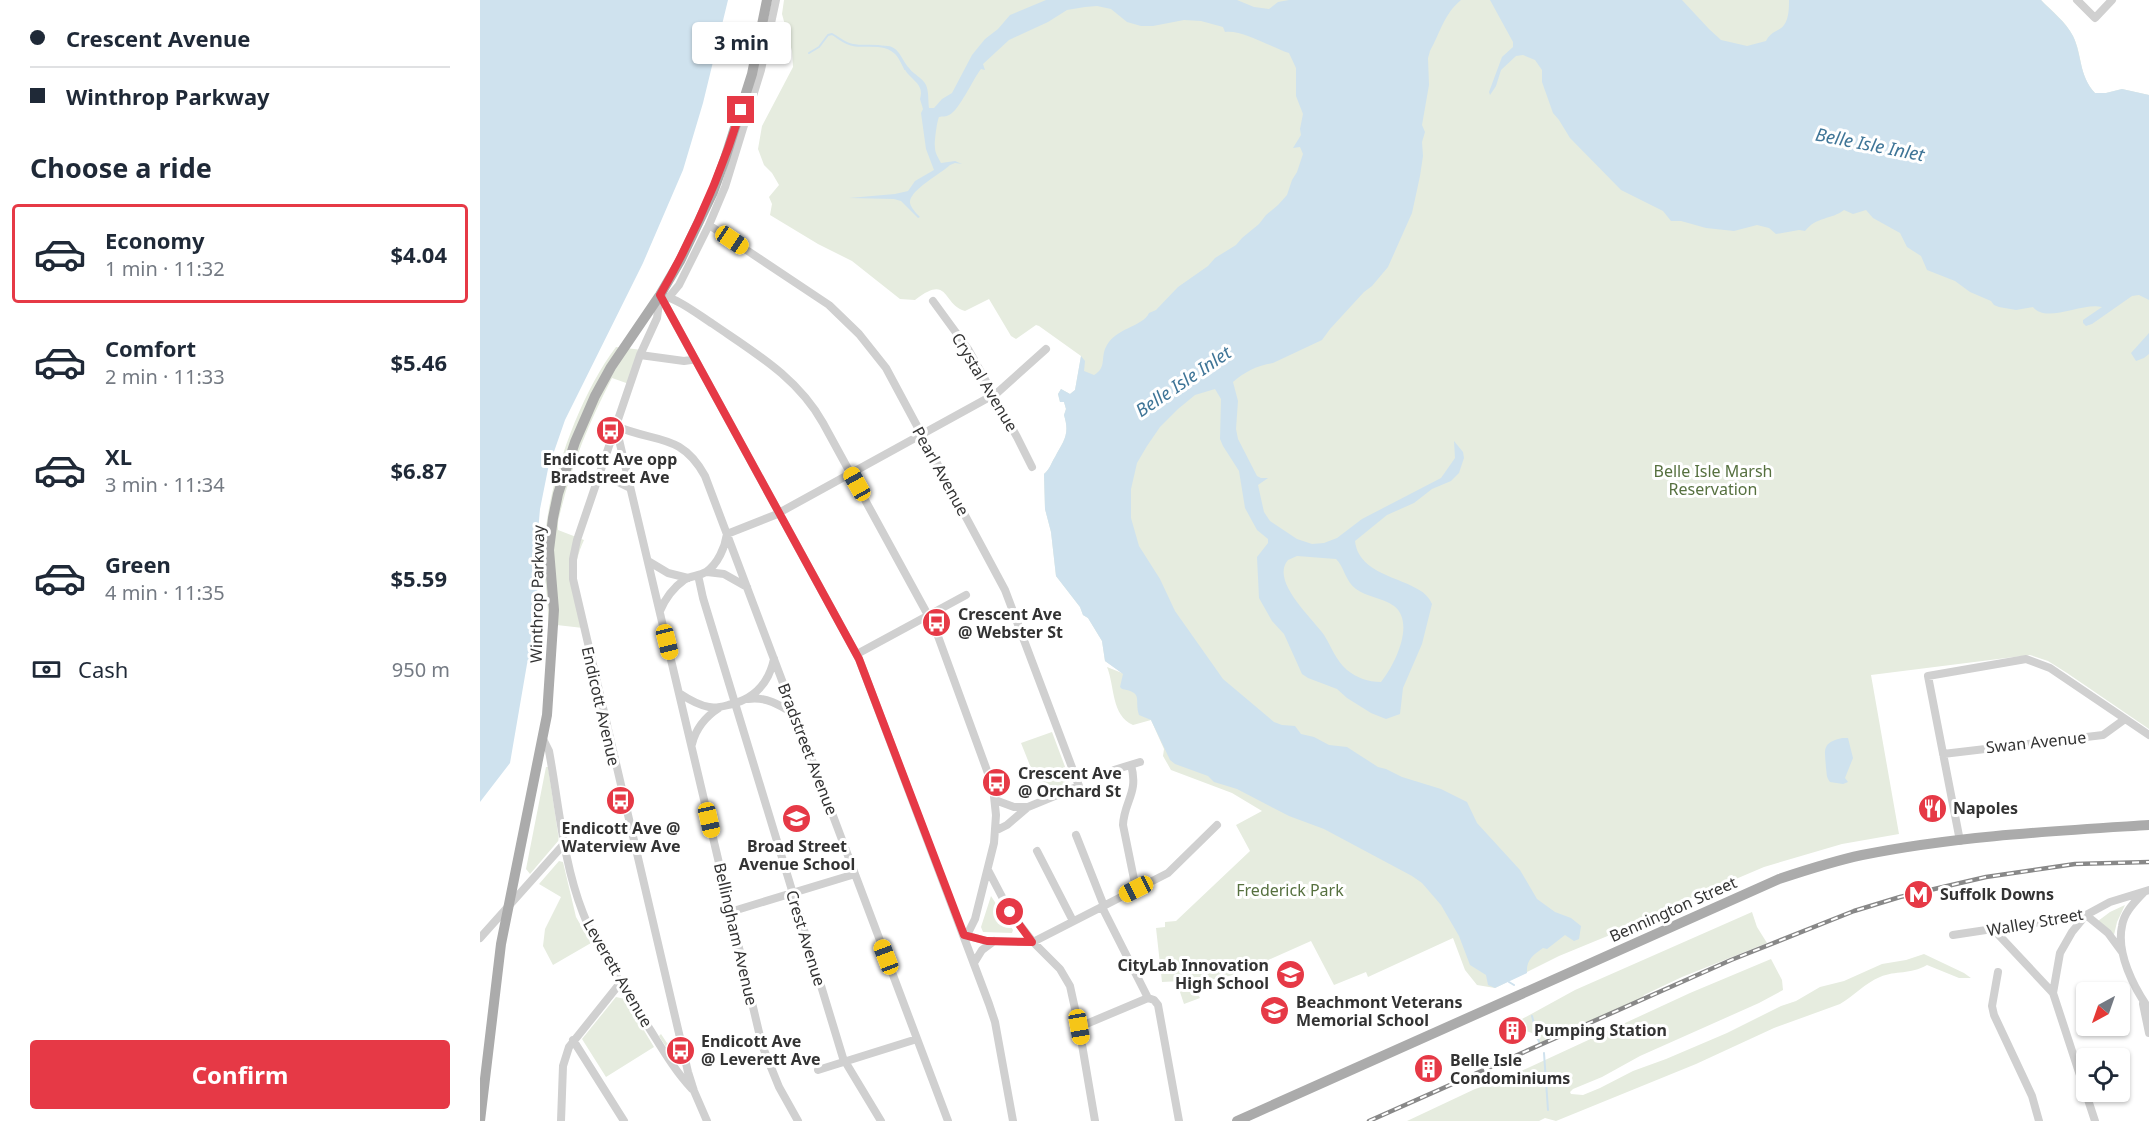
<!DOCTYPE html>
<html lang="en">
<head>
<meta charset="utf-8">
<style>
  :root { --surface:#fff; --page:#f2f2f3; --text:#1f2937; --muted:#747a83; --line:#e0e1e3; --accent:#e63946 }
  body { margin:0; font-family:"Noto Sans",sans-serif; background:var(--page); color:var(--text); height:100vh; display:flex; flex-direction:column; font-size:22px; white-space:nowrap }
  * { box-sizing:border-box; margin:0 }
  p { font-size:20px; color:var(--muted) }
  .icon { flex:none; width:33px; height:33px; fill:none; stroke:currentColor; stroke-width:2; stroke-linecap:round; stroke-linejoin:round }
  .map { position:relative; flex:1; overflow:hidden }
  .sheet { display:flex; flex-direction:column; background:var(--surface); width:480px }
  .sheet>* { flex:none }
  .banner { display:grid; align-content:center; height:132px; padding:0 30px; background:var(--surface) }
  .needle { width:39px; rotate:220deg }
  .fabs { position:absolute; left:1596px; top:982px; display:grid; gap:12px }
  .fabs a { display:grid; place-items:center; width:54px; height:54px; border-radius:6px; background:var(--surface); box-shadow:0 2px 4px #0004; font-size:30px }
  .end { position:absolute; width:27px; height:27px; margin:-14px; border:8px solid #e63946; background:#fff; box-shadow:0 0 0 3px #fff }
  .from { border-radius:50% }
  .bubble { position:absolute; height:42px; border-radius:6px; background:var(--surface); box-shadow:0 2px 4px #0004; font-size:20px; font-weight:700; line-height:42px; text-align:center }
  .car { position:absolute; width:18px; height:36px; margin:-18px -9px; border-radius:8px; box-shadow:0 0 4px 2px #0007; background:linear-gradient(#f5c518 24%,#345 0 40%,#f5c518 0 76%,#345 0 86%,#f5c518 0) }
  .banner b { display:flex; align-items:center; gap:21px; height:57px; font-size:22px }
  .banner b+b { border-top:2px solid var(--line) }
  .banner i { width:15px; height:15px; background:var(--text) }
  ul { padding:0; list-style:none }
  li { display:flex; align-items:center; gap:18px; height:99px; margin:0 12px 9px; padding:0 18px; border:3px solid transparent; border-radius:6px }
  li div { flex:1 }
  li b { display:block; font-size:22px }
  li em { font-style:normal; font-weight:700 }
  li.current { border-color:var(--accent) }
  li>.icon { width:54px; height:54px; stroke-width:1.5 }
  h2 { padding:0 30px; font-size:27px; line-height:72px }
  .pay { display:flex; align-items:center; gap:15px; height:66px; padding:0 30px; font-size:22px }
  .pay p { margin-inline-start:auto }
  .button { display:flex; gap:12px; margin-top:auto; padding:12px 30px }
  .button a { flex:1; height:69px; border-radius:6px; background:var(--accent); color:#fff; font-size:24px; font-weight:700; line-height:69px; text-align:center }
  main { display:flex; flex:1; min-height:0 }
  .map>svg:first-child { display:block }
  .green { fill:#e6ecdf }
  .water { fill:#cfe2ee; fill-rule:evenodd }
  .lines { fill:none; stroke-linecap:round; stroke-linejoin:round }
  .stream { stroke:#cfe2ee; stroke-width:2 }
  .minor { stroke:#d0d0d0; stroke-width:8 }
  .major { stroke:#ababab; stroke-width:10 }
  .rail-casing { stroke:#888; stroke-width:4.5 }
  .rail { stroke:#fff; stroke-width:2; stroke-dasharray:7; stroke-linecap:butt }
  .route { stroke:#e63946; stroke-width:8 }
  .labels { text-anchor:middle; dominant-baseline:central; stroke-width:6; stroke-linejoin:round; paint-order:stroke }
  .street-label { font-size:16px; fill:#333; stroke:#fff }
  .poi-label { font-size:16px; font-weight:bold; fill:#333; stroke:#fff; text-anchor:start }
  .park-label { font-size:16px; fill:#56703f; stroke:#fff }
  .water-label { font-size:18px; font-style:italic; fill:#3f7597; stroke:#fff }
</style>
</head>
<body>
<main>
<section class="sheet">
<div class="banner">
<b><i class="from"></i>Crescent Avenue</b>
<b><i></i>Winthrop Parkway</b>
</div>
<h2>Choose a ride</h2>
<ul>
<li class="current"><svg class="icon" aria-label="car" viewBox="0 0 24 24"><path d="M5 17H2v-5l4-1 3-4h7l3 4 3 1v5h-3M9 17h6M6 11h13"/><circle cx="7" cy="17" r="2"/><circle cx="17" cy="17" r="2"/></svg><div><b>Economy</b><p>1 min · 11:32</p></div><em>$4.04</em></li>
<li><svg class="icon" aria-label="car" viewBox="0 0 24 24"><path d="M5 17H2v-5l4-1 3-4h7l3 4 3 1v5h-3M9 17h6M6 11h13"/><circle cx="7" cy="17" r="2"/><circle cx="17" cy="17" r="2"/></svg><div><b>Comfort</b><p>2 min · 11:33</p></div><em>$5.46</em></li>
<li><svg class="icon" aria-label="car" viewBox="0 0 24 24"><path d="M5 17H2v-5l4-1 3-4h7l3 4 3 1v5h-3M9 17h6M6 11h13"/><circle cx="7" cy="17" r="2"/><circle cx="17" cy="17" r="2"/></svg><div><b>XL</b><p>3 min · 11:34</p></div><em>$6.87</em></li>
<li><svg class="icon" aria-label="car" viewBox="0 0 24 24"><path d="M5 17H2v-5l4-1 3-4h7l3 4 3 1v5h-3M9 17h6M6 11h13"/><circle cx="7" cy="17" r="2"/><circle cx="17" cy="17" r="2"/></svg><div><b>Green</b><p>4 min · 11:35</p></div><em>$5.59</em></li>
</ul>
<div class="pay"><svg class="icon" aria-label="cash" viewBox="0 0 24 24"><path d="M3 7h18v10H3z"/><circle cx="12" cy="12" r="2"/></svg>Cash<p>950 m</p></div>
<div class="button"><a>Confirm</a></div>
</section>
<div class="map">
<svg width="1669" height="1121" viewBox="0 0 1669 1121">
  <rect width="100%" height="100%" fill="#fff"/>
  <!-- green -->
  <path class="green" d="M304,0H1561C1572,11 1586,22 1593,36C1603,56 1598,74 1615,93H1626L1642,89L1669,95V729L1587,673L1568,661L1550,655L1391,675L1419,834L1362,844L1284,867L1204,901L1164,921L1079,956L1015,988L997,985L985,970L973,938L888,977L886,972L854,985L831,941L761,972L740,979L682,982L676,928L685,927V922L696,921L770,851L756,825L782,811L752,793L691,770L683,756L684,749L671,720L653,725C631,715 635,687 627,667L642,673L625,661L622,641L608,618L603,615L600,607L576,576L571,532L565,509L564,474C570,469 571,463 575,457C584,440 590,435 584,415L586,409L584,402H580L578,394L581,389L590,394L595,390L601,356L559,326L556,325L536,339L531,336L509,299L485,311C462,305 470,273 435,300L420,299L372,261L338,244L290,215L292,204L289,197L299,185L292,173L284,165L278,149L282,126L313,67L312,51L302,14Z
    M136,347L163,350L149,384L132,378C107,426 90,469 78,522V530L104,540C89,572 97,594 103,628L68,624C69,599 63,576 64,551C66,488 98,397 136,347Z
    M572,732L590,780L587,785L564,794L556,773H553L541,743Z
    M66,767H68L79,840L50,874L46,869Z
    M79,861L83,862L96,917L111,943L73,965L63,946L65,929L81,897L59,884Z
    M511,896L533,930L532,933L503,932L501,927Z
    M1645,905L1637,922L1634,935L1618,921L1630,912Z
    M1272,912L1277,927L1287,943L1202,977L1164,995L1162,998L1060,1044L1052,1033L1046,1031L1042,1019L1095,990Z
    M1444,954L1484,973L1491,978H1479L1447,965C1430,975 1416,970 1400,977C1385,983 1374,996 1360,1004L1294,1028L1216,1064L1076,1121L1065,1118L1059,1121H927L995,1089L1031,1077L1039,1072L1210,993L1291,959L1302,980L1303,990L1279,1003L1160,1056L1122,1077L1093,1089L1090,1092L1091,1094L1103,1095L1120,1088L1153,1071L1186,1059L1247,1033L1301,1006L1316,1001L1340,987L1364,981L1402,964L1426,960Z
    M713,984L720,998L704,1004L698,986Z
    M136,997L145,999L174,1047L126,1077L102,1039Z
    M181,1034L187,1043L194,1040L199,1060L195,1061L179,1036Z"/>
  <!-- water -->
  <path class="water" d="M0,0H248L223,103L203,170L163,263L85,420L68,469L60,509L56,555L59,639L54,654L47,664L30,763L0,802Z
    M566,0H757L774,7L789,9L798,2L809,0H981C964,14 960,33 950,51L948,58L949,85L942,125L945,132L942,142L943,156L940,176L932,213L908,267L892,286L884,292L850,329L842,340L793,363C778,365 764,372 753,382L758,401L756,429L758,439L777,476L781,478H788L778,485L784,512L790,521L817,539L832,544L844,543L857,538L882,519L961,478L975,458L974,441L983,452L984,458L979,473L971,481L952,489L934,503L907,515L875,541C879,581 943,577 952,604L942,644L923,688L920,714L906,719L891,713L867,698L857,689L828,678L822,674L804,634L792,621L779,598L777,557L788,543V539L777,530L765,508L759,471L743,446L740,439L741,399L735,389L715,395L698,409L680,427L667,446L657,463L651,489V518L659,546L680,579L695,611L743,679L794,722L802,725L815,726L821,734L834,737L849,745L867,747L898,767L906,769L922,777L961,789L987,802L997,823L1040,870L1057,899L1075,912L1091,918L1101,926L1099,939L1094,941L1085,935L1067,949L1063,948C1053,955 1046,960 1047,973L1015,988L1008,985L1006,975L990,965L979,936L961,905L942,883L932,876L844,829L809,816L757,789L734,782L728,776L695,764L690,760L671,720L659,715C654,699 664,693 642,689L640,687L643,674L625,661L622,641L608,618L603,615L600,607L576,576L571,532L565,509L564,474C570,469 571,463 575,457C584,440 590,435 584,415L586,409L584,402H580L578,394L581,389L590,394L595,390L601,356L605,361L604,371L614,375C626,368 621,360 625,349C634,327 662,328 669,313L676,310L698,287L728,266L735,258L756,245L762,238L779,224L786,215L798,205L807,195L812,180L817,172L823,154L820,147L813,148L821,135L820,129L823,114L816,96V68L809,53C793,48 761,29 745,32L743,27L721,21L704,20L673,26H661L647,22L631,9L617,6L605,7L587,10L568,22L529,40L503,64L505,70L501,69C493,79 479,111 469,115C466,117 463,116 459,117C457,121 454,143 455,148C455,153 459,159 461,163L475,161L482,164L475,163L470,165C460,174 432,189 430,201C429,206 437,214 440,217L438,218L421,201L414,199L369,198L415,194L428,191L435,181L454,170L446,149L441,113L443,109L440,99C444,86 435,82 428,74C419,62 419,49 402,46C419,44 420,58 429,68C434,75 442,77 446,85C449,92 448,101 449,108H454L462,99L472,93L492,55L505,39L518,29L530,15ZM817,556L856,559C864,566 865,581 876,589C887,597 903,598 914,606C936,623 914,666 901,682C888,682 877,678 867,670C856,661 851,646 844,635C832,618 790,581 808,560Z
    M1010,0H1202L1229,29L1241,40L1267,46L1286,41C1292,30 1299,32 1304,25C1309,19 1309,7 1309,0H1561C1571,11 1586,22 1593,36C1602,55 1599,76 1615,93H1626L1642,89L1669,95V300L1659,295L1652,296L1612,324L1606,326L1603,323V320L1622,307C1602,302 1566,324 1553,307L1536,310L1519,307L1514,305L1511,301L1490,292L1475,281L1447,270L1441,256L1427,247L1420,233L1393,218L1386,210L1373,214L1364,210C1351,220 1337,216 1325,231L1319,230L1296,234L1289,228L1277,225L1254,231L1226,228L1201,221H1191L1183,211L1141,190L1090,138L1079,120L1073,113L1062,82V70L1055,60L1043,55L1036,56L1021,70L1016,86L1010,95L1009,92L1022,57L1033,47V42Z
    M1669,333V354L1664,358L1656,361L1651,353Z
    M1362,738H1368L1373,758L1365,778L1368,782L1363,784L1350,782C1346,777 1347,774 1346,768C1345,750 1341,743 1362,738Z"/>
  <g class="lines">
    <!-- stream -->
    <path class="stream" d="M329,53L339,47L348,35L352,34C359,38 365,44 373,45C388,48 407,41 418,56C421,60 423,65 425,69
      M1029,982L1034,985
      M1052,1016L1059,1042
      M1064,1053L1068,1110"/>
    <!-- minor -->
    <path class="minor" d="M1597,0L1615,18L1632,0
      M229,225L349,305L379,334L406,368L525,590L599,786L548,807L527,825L515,831
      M180,295L379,659L509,1004L515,1022L533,1121
      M180,295C199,299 216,313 233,324C275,353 317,377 343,423L455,628L513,787L516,815L514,843L495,919L489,931L484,935
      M180,296L177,318L160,355L97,540L93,559V579L208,1072L214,1091L227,1121
      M189,297L199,285L229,225L245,187L281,70L296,0
      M453,301L488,349L537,437L552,467
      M160,355L204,361L211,360L213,357
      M136,426C174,443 201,432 225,476L468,1121
      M136,427L282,1045L299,1087L318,1121
      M117,480H134L150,488
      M247,534L295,515L517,393L566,349
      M168,561L188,573L208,578
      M227,572L244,574L267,587
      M218,575L223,598L363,1058L401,1121
      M180,611C185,599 193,588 204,580C210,576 219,576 226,572C238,564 245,547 247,534
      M377,654L486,595
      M199,693C208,699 218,705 229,707C237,709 244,706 252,704C275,698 289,682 294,659
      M268,699C285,696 300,705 314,714
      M63,739L69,751C79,805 83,862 103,913C117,950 142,984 162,1017C178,1041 192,1068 212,1089
      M212,744C216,728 225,717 239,708
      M1463,754L1623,735L1645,719
      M651,765C659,793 644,801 643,825L656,889
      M634,770L660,762
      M515,800L534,807H548
      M596,835L624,906
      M1480,841L1448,676L1546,659L1570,668L1669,735
      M557,851L593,921
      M508,870L530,912L553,942L580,969L590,986L599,1027L615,1121
      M1664,892C1655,902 1644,912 1642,926C1636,953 1654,988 1669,1009
      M622,907L668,998L674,1000L678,1005L699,1121
      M250,912L375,874
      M1606,915L1592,932L1580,953L1573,993L1615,1121
      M1606,915L1628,933L1642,952
      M1514,930L1573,993
      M484,935L507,941L553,942L688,873L737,825
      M1473,935L1606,915L1630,902L1669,890
      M0,938L84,844
      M494,963L502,950L514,941
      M1518,972L1512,1006L1514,1015L1552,1096L1559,1121
      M1663,1004L1669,1033
      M599,1027L668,998
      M93,1040L144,1121
      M338,1070L437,1039
      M81,1121L83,1066L89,1047L141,982"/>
    <!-- major -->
    <path class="major" d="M0,1121L21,944L67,715L74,610L69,550L73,518L78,494L95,442L115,396L131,367L180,295L200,261L233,192L245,159L272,74L287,0
      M757,1121L1299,879C1326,870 1354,861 1382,855C1476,836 1574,831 1669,825"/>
    <defs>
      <path id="rail" d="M889,1121L1251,960L1374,911L1420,897L1506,877L1595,864L1669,862"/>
    </defs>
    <!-- rail casing -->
    <use href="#rail" class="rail-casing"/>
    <!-- rail -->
    <use href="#rail" class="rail"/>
  </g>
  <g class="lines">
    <!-- route -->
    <path class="route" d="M261,110C240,177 215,234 180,295L379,659L484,935L507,941L552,942L530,912"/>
  </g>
  <!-- icons -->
  <defs>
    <symbol id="bus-disc" viewBox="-11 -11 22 22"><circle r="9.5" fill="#e63946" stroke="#fff"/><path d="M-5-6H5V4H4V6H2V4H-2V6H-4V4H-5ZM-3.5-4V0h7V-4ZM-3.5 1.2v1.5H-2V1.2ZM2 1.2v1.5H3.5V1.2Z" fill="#fff"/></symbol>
    <symbol id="restaurant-disc" viewBox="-11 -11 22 22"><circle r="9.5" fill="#e63946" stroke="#fff"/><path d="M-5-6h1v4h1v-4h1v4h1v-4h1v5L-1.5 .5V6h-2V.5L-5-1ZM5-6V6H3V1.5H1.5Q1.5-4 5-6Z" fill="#fff"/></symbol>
    <symbol id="school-disc" viewBox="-11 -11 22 22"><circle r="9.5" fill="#e63946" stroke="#fff"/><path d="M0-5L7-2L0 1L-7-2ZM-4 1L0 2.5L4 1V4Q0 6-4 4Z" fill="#fff"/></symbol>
    <symbol id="metro-disc" viewBox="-11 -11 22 22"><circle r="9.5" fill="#e63946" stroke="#fff"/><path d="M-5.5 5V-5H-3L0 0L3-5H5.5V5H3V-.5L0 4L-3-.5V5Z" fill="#fff"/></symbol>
    <symbol id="building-disc" viewBox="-11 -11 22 22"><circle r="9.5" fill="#e63946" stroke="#fff"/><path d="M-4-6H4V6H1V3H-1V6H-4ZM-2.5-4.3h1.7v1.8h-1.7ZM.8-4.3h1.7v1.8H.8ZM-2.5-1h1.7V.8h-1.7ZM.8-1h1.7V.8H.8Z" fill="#fff"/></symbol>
  </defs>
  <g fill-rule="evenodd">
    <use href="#bus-disc" x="114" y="414" width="33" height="33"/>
    <use href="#bus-disc" x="440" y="606" width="33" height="33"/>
    <use href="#bus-disc" x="500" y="766" width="33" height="33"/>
    <use href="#bus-disc" x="124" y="784" width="33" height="33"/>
    <use href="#restaurant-disc" x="1436" y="792" width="33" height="33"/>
    <use href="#school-disc" x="300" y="802" width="33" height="33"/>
    <use href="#metro-disc" x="1422" y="878" width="33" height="33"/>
    <use href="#school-disc" x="794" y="958" width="33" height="33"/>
    <use href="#school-disc" x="778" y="994" width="33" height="33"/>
    <use href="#building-disc" x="1016" y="1014" width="33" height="33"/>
    <use href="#bus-disc" x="184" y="1034" width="33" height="33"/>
    <use href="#building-disc" x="932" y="1052" width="33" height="33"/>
  </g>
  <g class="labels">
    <!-- street labels -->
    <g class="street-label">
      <text transform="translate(505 382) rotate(59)">Crystal Avenue</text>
      <text transform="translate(461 471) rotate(61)">Pearl Avenue</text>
      <text transform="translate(57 594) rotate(-89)">Winthrop Parkway</text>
      <text transform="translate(121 706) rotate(77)">Endicott Avenue</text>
      <text transform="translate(1556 742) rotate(-6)">Swan Avenue</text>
      <text transform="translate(328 749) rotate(69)">Bradstreet Avenue</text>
      <text transform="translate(1193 909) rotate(-24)">Bennington Street</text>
      <text transform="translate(1555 922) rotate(-10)">Walley Street</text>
      <text transform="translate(256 934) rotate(77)">Bellingham Avenue</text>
      <text transform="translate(326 938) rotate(73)">Crest Avenue</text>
      <text transform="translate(138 973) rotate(60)">Leverett Avenue</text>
    </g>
    <!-- poi labels -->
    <g class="poi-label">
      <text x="130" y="459" text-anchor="middle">Endicott Ave opp<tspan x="130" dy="18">Bradstreet Ave</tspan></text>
      <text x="478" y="614">Crescent Ave<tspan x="478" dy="18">@ Webster St</tspan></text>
      <text x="538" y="773">Crescent Ave<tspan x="538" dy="18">@ Orchard St</tspan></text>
      <text x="1473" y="808">Napoles</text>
      <text x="141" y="828" text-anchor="middle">Endicott Ave @<tspan x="141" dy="18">Waterview Ave</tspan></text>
      <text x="317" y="846" text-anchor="middle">Broad Street<tspan x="317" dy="18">Avenue School</tspan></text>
      <text x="1460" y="894">Suffolk Downs</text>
      <text x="789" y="965" text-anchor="end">CityLab Innovation<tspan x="789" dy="18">High School</tspan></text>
      <text x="816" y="1002">Beachmont Veterans<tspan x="816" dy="18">Memorial School</tspan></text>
      <text x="1054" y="1030">Pumping Station</text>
      <text x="221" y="1041">Endicott Ave<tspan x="221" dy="18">@ Leverett Ave</tspan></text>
      <text x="970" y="1060">Belle Isle<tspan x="970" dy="18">Condominiums</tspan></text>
    </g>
    <!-- park labels -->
    <g class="park-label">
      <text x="1233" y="471">Belle Isle Marsh<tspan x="1233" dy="18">Reservation</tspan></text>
      <text x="810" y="890">Frederick Park</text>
    </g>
    <!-- water labels -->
    <g class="water-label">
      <text transform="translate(1390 144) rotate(11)">Belle Isle Inlet</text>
      <text transform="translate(703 381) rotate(-34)">Belle Isle Inlet</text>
    </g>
  </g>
</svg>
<div class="fabs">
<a><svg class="needle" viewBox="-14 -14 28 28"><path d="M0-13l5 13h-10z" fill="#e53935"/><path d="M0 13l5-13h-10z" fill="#747a83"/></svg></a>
<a><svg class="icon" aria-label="locate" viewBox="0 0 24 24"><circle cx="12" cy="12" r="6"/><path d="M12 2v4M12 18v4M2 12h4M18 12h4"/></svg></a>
</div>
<i class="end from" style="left:530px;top:912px"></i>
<i class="end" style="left:261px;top:110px"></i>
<div class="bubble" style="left:212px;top:22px;width:99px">3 min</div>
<i class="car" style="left:252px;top:240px;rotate:124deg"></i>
<i class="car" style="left:377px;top:484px;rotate:331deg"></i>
<i class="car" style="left:187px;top:642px;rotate:166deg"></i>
<i class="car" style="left:229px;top:820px;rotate:167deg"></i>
<i class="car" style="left:656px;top:889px;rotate:243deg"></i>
<i class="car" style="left:406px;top:957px;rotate:339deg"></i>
<i class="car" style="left:599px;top:1027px;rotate:170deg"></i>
</div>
</main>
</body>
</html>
